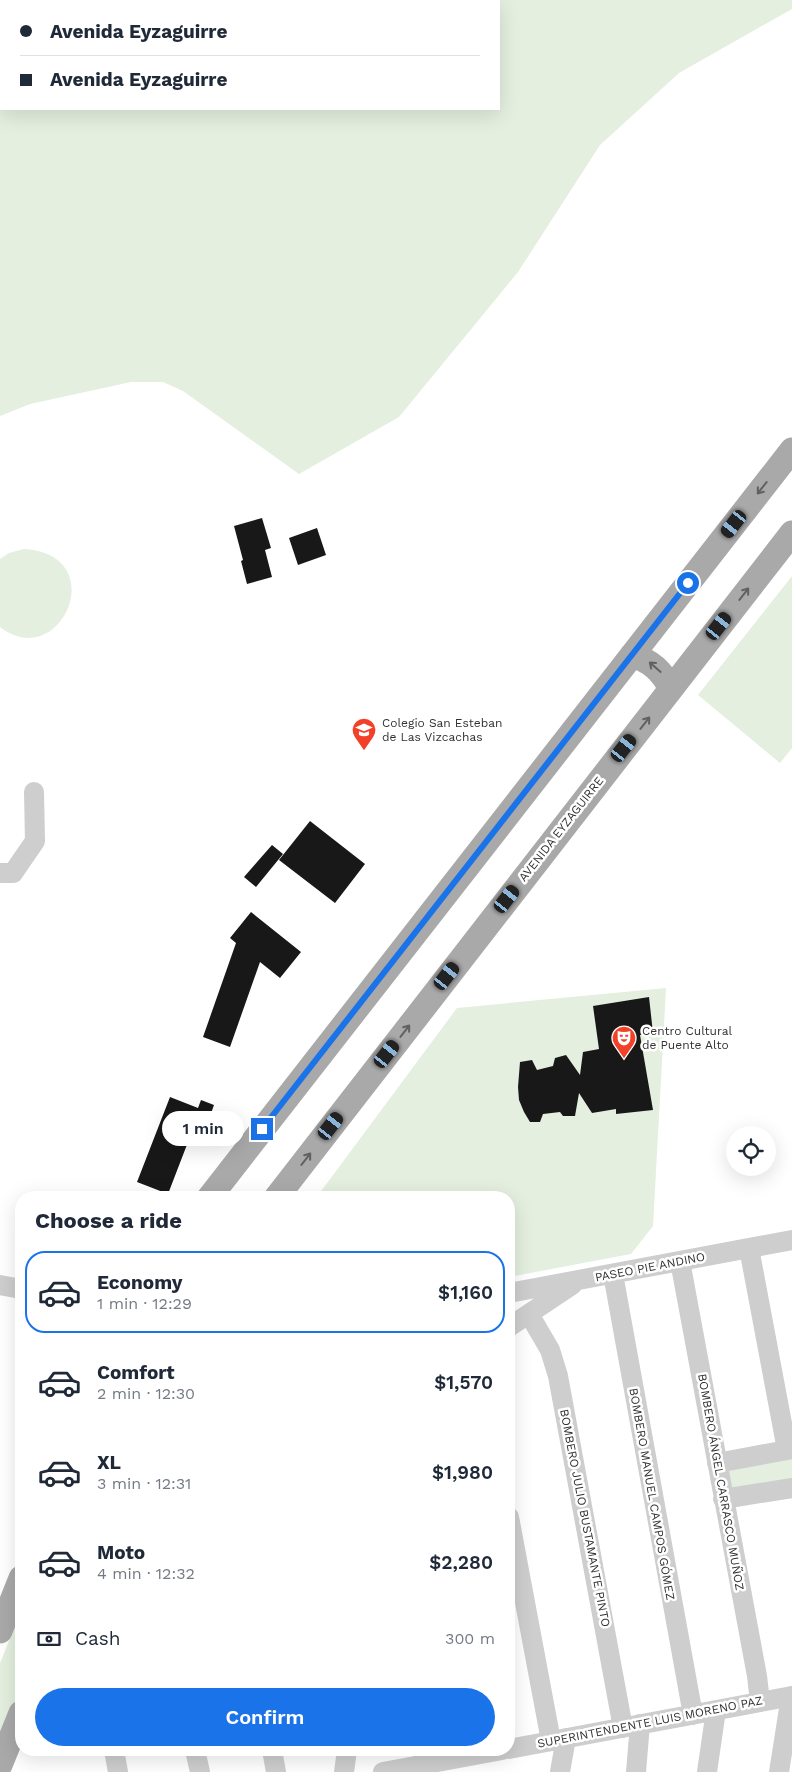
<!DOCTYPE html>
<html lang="en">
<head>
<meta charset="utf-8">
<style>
  :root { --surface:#fff; --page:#f6f6f7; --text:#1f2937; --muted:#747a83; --line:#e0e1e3; --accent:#1a73e8 }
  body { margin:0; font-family:"Work Sans",sans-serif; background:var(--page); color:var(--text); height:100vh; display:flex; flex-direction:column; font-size:19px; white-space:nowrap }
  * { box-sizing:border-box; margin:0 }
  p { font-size:16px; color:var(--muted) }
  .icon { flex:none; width:28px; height:28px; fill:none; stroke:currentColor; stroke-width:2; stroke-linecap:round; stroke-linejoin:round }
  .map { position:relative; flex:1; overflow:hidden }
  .drawer { position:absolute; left:15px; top:1191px; width:500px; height:565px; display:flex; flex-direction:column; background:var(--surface); border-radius:20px; box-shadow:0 5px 20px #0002 }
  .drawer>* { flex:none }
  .banner { position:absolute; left:0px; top:0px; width:500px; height:110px; box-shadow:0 5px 20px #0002; display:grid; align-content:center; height:110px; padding:0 20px; background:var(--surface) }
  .controls { position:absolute; left:726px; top:1126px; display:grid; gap:10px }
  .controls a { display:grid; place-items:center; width:50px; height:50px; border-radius:50%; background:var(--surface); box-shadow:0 5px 20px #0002; font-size:25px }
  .end { position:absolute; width:22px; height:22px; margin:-11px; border:6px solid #1a73e8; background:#fff; box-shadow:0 0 0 2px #fff }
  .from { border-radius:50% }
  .bubble { position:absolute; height:35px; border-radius:18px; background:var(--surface); box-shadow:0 5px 20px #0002; font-size:16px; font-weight:600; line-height:35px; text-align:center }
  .car { position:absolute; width:15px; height:30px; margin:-15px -8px; border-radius:6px; box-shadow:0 0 4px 1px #0007; background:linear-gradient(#222 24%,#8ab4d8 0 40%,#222 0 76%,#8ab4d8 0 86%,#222 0) }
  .banner b { display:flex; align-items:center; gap:18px; height:48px; font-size:19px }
  .banner b+b { border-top:1px solid var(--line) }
  .banner i { width:12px; height:12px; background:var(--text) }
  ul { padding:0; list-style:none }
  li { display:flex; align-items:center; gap:15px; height:82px; margin:0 10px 8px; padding:0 10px; border:2px solid transparent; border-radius:20px }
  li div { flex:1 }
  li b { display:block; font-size:19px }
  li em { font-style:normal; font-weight:600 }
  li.current { border-color:var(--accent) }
  li>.icon { width:45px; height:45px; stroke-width:1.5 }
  h2 { padding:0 20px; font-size:22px; line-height:60px }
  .pay { display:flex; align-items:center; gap:12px; height:55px; padding:0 20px; font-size:19px }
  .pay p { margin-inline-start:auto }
  .action { display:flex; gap:10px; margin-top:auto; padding:10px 20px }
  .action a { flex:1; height:58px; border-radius:30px; background:var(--accent); color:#fff; font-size:20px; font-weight:600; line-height:58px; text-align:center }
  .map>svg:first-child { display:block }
  .green { fill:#e4efdf; fill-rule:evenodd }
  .building { fill:#181818 }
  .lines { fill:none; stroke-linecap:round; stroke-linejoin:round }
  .minor { stroke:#cecece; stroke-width:20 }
  .major { stroke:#a9a9a9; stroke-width:25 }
  .oneway { stroke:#616161 }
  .route { stroke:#1a73e8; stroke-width:6 }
  .labels { text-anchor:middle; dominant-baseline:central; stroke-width:5; stroke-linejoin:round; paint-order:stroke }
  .poi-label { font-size:12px; fill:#313131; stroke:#fff; text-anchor:start }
  .street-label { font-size:12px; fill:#313131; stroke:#fff }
</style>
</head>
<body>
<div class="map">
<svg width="792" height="1772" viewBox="0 0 792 1772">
  <rect width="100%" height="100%" fill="#fff"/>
  <!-- green -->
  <path class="green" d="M0,0H792V9L679,73L600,145L518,272L399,417L299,474L183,391L163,382H131L30,404L0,416ZM1,1H499V109H1Z
    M24,549C113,554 61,674 0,627V559L9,553Z
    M792,576V748L780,763L698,695Z
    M666,988L653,1226L631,1254L509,1277V1198H316L457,1008Z
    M792,1454V1483L727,1494L722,1467Z
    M21,1611V1690L0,1743V1663Z"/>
  <!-- building -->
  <path class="building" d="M262,518L271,548L265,550L272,577L247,584L241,561L243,560L234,526Z
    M317,528L326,555L298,565L289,538Z
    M310,821L365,864L335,903L279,860Z
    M272,845L283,854L256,887L244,877Z
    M251,912L301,952L280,978L260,962L230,1047L203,1037L236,943L230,938Z
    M649,997L653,1033L640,1035L653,1110L616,1114V1109L592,1113L579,1093L575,1116H563L560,1112L543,1114L540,1122H530L524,1112L519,1100L518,1087L520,1062L532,1060L537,1070L553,1066L555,1058L566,1055L580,1075L583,1052L599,1049L593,1006Z
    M170,1097L198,1108L201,1100L214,1105L204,1133L193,1129L168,1194L137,1182Z"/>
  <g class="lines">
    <!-- minor -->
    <path class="minor" d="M0,873H13L35,841L34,792
      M749,1248L787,1450
      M680,1261L757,1676L760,1702
      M613,1274L693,1715
      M0,1285L21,1289
      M509,1293L792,1240
      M529,1314L550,1350L558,1376L623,1728
      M509,1327L572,1285
      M717,1463L792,1449
      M723,1499L792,1488
      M509,1517L551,1741
      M509,1749L792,1696
      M114,1750L118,1772
      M195,1750L200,1772
      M272,1750L276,1772
      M344,1772L347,1750
      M383,1772L502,1750
      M560,1772L566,1738
      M636,1772L640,1724
      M707,1772L716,1710
      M779,1772L791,1696"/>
    <!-- major -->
    <path class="major" d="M632,655C651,661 662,671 671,689
      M209,1198L792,450
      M276,1198L792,533
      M0,1631L21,1578
      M0,1765L21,1713"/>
  </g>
  <!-- one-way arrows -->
  <defs><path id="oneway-shaft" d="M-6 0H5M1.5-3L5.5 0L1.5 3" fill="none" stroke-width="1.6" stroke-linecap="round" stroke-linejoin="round" transform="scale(1.25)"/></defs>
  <g class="oneway">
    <use href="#oneway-shaft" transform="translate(762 488) rotate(128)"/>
    <use href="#oneway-shaft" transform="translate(744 594) rotate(-52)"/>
    <use href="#oneway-shaft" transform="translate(655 667) rotate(-139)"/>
    <use href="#oneway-shaft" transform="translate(645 723) rotate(-52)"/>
    <use href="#oneway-shaft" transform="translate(405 1031) rotate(-52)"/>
    <use href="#oneway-shaft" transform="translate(306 1159) rotate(-52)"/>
  </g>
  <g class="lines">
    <!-- route -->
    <path class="route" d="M262,1129L688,583"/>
  </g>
  <!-- icons -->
  <defs>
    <symbol id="school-pin" viewBox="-11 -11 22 30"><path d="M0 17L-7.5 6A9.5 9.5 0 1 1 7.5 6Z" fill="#f34129" stroke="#fff"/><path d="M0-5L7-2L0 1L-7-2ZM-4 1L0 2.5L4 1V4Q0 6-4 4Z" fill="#fff"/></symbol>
    <symbol id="theatre-pin" viewBox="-11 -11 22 30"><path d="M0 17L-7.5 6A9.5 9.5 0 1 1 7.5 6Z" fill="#f34129" stroke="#fff"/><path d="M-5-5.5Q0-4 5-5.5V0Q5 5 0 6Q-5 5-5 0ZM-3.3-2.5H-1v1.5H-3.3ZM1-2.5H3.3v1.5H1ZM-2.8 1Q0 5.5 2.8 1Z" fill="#fff"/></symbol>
  </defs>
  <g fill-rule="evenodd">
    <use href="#school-pin" x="350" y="716" width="28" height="38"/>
    <use href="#theatre-pin" x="610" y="1024" width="28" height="38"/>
  </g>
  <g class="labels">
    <!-- poi labels -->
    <g class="poi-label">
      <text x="382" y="723">Colegio San Esteban<tspan x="382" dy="14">de Las Vizcachas</tspan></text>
      <text x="642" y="1031">Centro Cultural<tspan x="642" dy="14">de Puente Alto</tspan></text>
    </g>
    <!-- street labels -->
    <g class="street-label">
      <text transform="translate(561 829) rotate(-52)">AVENIDA EYZAGUIRRE</text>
      <text transform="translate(650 1267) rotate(-11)">PASEO PIE ANDINO</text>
      <text transform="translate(721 1482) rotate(80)">BOMBERO ÁNGEL CARRASCO MUÑOZ</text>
      <text transform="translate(652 1494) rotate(80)">BOMBERO MANUEL CAMPOS GÓMEZ</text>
      <text transform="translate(585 1518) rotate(79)">BOMBERO JULIO BUSTAMANTE PINTO</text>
      <text transform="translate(650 1722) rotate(-11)">SUPERINTENDENTE LUIS MORENO PAZ</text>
    </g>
  </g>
</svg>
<div class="controls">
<a><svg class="icon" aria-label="locate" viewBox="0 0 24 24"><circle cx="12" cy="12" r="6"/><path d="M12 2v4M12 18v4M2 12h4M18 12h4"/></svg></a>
</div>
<i class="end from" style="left:688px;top:583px"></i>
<i class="end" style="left:262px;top:1129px"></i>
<div class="bubble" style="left:162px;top:1111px;width:82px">1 min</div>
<i class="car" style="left:734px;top:524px;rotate:218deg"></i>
<i class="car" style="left:719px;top:626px;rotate:38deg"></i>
<i class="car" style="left:624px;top:748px;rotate:38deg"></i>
<i class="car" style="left:507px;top:899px;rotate:38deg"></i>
<i class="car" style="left:447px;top:976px;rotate:38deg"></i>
<i class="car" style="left:387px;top:1054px;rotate:38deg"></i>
<i class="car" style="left:331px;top:1126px;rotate:38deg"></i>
<div class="banner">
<b><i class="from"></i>Avenida Eyzaguirre</b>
<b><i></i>Avenida Eyzaguirre</b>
</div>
<section class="drawer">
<h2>Choose a ride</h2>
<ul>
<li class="current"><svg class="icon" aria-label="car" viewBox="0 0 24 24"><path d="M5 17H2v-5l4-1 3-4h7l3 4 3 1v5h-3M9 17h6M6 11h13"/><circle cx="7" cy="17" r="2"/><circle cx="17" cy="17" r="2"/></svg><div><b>Economy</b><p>1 min · 12:29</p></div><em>$1,160</em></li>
<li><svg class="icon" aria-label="car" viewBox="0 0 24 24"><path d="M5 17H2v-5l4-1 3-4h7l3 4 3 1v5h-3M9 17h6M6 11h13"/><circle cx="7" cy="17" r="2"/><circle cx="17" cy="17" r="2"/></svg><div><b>Comfort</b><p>2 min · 12:30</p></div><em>$1,570</em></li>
<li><svg class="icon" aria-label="car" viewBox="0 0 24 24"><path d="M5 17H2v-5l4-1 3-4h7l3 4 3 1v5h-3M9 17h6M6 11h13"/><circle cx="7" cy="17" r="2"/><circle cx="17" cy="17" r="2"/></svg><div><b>XL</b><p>3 min · 12:31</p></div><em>$1,980</em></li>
<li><svg class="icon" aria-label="car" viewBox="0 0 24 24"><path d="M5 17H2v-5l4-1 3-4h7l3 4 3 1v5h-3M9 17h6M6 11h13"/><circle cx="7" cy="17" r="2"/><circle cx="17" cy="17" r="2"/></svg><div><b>Moto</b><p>4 min · 12:32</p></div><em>$2,280</em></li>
</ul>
<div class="pay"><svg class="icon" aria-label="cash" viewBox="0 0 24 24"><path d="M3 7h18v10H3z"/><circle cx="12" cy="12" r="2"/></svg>Cash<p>300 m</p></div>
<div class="action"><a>Confirm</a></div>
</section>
</div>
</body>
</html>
